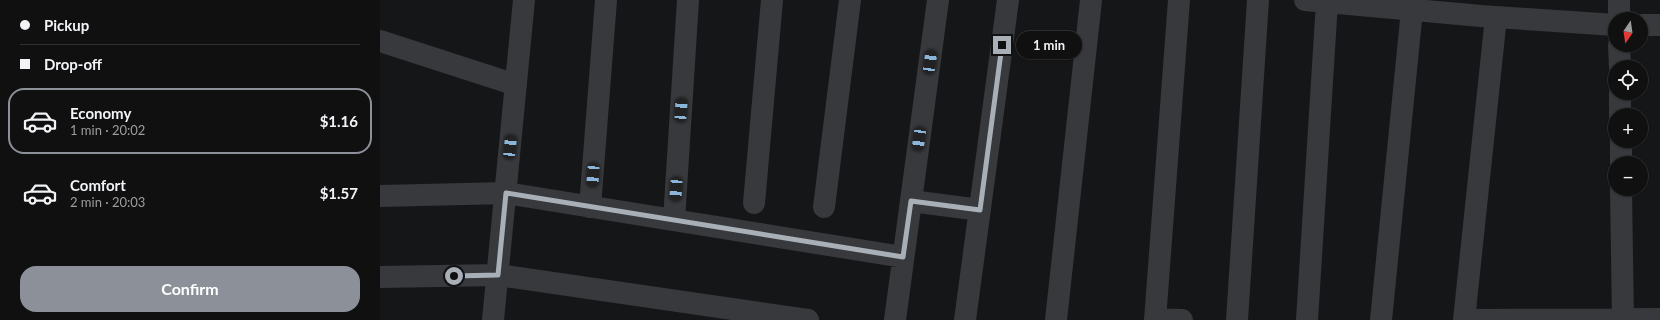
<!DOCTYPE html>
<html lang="en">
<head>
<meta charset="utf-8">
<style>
  :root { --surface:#101011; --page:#1e1e1f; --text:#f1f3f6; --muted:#9c9d9f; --line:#303031; --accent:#8c9099 }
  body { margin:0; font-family:Lato,sans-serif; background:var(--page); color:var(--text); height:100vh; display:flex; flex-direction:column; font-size:15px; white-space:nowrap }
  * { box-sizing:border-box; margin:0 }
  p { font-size:13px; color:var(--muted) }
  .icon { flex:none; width:22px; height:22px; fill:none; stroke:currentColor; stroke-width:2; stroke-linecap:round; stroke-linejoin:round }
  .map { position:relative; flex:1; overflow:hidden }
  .sheet { display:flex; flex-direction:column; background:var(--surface); width:380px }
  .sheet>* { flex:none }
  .guide { display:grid; align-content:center; height:88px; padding:0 20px; background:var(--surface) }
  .needle { width:26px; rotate:193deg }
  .fabs { position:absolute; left:1228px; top:12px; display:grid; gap:8px }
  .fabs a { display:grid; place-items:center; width:40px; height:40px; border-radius:50%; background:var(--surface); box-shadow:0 1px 3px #0004,0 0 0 1px var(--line); font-size:20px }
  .end { position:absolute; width:18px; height:18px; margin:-9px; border:5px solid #a8afb7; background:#111; box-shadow:0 0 0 2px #111 }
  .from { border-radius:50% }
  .bubble { position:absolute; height:28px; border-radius:14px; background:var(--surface); box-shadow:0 1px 3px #0004,0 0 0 1px var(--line); font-size:13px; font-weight:700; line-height:28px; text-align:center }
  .car { position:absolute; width:12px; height:24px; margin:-12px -6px; border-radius:5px; box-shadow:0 0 3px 1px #0007; background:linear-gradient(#222 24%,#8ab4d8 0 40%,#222 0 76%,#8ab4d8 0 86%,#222 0) }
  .guide b { display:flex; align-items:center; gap:14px; height:38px; font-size:15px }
  .guide b+b { border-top:1px solid var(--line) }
  .guide i { width:10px; height:10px; background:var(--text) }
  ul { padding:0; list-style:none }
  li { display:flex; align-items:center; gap:12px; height:66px; margin:0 8px 6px; padding:0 12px; border:2px solid transparent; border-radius:16px }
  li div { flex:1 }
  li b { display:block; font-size:15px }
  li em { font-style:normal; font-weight:700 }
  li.selected { border-color:var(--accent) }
  li>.icon { width:36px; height:36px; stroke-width:1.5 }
  .action { display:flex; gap:8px; margin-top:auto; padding:8px 20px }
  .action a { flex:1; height:46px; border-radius:16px; background:var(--accent); color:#fff; font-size:16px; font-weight:700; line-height:46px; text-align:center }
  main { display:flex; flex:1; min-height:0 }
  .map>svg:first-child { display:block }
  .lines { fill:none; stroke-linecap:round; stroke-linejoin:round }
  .minor { stroke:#37393c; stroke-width:22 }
  .route { stroke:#a8afb7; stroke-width:5 }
</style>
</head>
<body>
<main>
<section class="sheet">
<div class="guide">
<b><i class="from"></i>Pickup</b>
<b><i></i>Drop-off</b>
</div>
<ul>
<li class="selected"><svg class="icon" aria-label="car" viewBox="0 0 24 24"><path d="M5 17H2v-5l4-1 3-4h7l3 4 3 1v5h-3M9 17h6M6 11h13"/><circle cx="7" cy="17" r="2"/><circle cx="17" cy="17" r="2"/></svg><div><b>Economy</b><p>1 min · 20:02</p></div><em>$1.16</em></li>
<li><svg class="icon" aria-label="car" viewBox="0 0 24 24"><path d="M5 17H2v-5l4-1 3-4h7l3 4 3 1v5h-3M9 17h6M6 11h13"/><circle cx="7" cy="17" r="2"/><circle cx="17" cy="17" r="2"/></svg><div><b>Comfort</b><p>2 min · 20:03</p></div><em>$1.57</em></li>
</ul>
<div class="action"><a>Confirm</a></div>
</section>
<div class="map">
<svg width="1280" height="320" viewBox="0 0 1280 320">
  <rect width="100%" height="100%" fill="#151617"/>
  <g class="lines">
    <!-- minor -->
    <path class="minor" d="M925,0L1101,16L1235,25
      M1239,0V19
      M1261,25H1280
      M0,41L136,85
      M1239,45L1240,67
      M1240,93V115
      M1241,141V163
      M1241,189L1243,320
      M0,196L126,193L523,257
      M531,201L600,210
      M374,203L392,0
      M210,207L226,0
      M444,207L470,0
      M294,220L308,0
      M0,277L118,275L428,320
      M775,319L802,320
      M113,320L144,0
      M515,320L558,0
      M585,320L628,0
      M676,320L711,0
      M775,320L799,0
      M857,320L878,0
      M927,320L947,2
      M1001,320L1032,10
      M1084,320L1116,17
      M1091,320L1280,319"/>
  </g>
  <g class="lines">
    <!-- route -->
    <path class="route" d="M74,276L118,275L126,193L523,257L531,201L600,210L622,45"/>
  </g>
</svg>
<div class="fabs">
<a><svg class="needle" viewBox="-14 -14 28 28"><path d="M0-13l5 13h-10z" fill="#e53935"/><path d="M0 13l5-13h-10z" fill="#9c9d9f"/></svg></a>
<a><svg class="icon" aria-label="locate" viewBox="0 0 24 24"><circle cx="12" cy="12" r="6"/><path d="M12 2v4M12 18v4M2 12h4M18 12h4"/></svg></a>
<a>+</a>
<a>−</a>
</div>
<i class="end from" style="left:74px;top:276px"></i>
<i class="end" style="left:622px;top:45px"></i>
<div class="bubble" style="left:636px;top:31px;width:66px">1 min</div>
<i class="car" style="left:550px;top:62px;rotate:8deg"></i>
<i class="car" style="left:301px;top:110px;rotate:4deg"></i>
<i class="car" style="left:539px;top:139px;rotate:188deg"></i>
<i class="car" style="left:130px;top:147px;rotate:6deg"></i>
<i class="car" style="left:213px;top:175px;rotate:184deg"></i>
<i class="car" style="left:296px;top:189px;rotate:184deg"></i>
</div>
</main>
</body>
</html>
